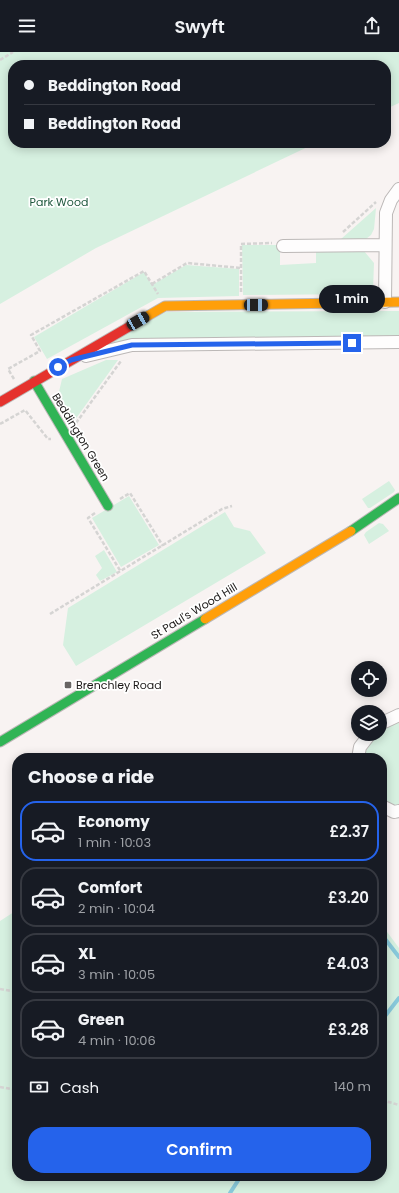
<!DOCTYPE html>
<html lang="en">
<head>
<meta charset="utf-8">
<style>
  :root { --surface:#171b24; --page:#20242c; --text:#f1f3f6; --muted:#9ea1a6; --line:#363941; --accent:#2563eb }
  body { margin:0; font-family:Poppins,sans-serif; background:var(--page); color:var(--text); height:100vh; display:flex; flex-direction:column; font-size:15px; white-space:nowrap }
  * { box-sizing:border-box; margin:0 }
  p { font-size:13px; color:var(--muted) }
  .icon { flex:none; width:22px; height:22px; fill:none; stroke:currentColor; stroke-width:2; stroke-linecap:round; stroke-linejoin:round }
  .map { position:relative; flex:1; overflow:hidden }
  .side { position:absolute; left:12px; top:701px; width:375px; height:428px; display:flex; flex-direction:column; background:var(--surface); border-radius:16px; box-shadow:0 2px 10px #0003 }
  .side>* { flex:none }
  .hud { position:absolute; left:8px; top:8px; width:383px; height:88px; border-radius:16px; box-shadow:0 2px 10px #0003; display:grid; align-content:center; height:88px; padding:0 16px; background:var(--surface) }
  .buttons { position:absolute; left:351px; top:609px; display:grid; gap:8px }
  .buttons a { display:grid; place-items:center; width:36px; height:36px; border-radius:50%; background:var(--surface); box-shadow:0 2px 10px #0003; font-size:20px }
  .end { position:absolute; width:18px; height:18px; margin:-9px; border:5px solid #2563eb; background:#fff; box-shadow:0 0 0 2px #fff }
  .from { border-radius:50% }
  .bubble { position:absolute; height:28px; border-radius:14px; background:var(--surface); box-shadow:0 2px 10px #0003; font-size:13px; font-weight:600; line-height:28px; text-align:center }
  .car { position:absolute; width:12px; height:24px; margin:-12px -6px; border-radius:5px; box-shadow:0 0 3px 1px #0007; background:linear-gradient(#222 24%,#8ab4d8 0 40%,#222 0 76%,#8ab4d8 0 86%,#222 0) }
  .hud b { display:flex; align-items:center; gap:14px; height:38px; font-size:15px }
  .hud b+b { border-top:1px solid var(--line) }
  .hud i { width:10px; height:10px; background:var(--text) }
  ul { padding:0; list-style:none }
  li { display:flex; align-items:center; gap:12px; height:60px; margin:0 8px 6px; padding:0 8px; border:2px solid var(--line); border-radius:16px }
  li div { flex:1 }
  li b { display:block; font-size:15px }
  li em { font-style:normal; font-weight:600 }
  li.current { border-color:var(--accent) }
  li>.icon { width:36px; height:36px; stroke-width:1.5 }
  h2 { padding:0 16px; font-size:18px; line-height:48px }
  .pay { display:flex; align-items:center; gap:10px; height:44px; padding:0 16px; font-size:15px }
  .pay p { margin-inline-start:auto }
  .action { display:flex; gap:8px; margin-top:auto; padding:8px 16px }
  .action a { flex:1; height:46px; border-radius:16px; background:var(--accent); color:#fff; font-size:16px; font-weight:600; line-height:46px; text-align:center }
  header { display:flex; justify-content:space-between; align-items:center; height:52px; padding:0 16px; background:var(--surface); font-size:18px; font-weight:600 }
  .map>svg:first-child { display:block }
  .green { fill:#d6f0e0 }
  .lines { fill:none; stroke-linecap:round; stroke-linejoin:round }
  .stream { stroke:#88c8da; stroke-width:4 }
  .street-casing { stroke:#bcb8b7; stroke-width:14 }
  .fast-casing { stroke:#bcb8b7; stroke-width:11 }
  .slow-casing { stroke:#bcb8b7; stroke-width:11 }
  .jam-casing { stroke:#bcb8b7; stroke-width:11 }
  .path { stroke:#d5d4d3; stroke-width:2.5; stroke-dasharray:4 2; stroke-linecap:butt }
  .street { stroke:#fefdfd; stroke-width:12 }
  .fast { stroke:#30b455; stroke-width:9 }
  .slow { stroke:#ff9f0a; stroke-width:9 }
  .jam { stroke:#e5322d; stroke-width:9 }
  .route { stroke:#2563eb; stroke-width:5 }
  .poi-dot { fill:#686564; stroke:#fff; stroke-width:1.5 }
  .labels { text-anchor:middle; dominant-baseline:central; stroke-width:3.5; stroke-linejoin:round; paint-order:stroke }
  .park-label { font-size:11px; fill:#1c563b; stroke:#fff }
  .street-label { font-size:11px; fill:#1b1817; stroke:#fff }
  .poi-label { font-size:11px; fill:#1b1817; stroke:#fff; text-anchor:start }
</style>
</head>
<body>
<header><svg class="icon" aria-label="menu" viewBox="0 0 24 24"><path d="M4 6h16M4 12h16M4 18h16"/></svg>Swyft<svg class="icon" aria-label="share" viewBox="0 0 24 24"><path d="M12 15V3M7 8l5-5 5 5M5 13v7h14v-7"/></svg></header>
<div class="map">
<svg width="399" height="1141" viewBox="0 0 399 1141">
  <rect width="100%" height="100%" fill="#f8f3f2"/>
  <!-- green -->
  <path class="green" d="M0,0H399V51L386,57V13H13V91H316L96,196L0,252Z
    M376,156L374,177L371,183L366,187H341Z
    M242,193H280V213L316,211V199H364L374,211L373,238L369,242L243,243Z
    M186,213L239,217V244L158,246L47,307L34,285L144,220L152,233Z
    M399,259V285L108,291L166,260Z
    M106,308H118L72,372L58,344L62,327Z
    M389,429L395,438L394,440L370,456H368L362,447Z
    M129,444L159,493L121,515L92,466Z
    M225,460L234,475L250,479L266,501L76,614L63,593L68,556Z
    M379,471L383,472L389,479L369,492L364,483L366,480Z
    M104,498L117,520L100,529L96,523L102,516L95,504Z
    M399,665V755L382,751V706H362L376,682H380V677Z
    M17,858V1124H382V873L399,896V1141H0V869Z"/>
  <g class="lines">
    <!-- stream -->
    <path class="stream" d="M382,883L399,905
      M382,968L399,946
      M230,1141L241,1124"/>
    <defs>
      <path id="street" d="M283,194L384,193
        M385,250L386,161L391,148L399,137
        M86,304L132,293L399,290
        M380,672L399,663
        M358,706L360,695L370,682
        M382,754L394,760L399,759"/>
      <path id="fast" d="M34,329L108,454
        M351,479L399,446
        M0,690L205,567"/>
      <path id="slow" d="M132,273L165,254L399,250
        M205,567L351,479"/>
      <path id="jam" d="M0,350L132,273"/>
    </defs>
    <!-- street casing -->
    <use href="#street" class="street-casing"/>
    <!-- fast casing -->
    <use href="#fast" class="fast-casing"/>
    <!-- slow casing -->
    <use href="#slow" class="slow-casing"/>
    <!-- jam casing -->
    <use href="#jam" class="jam-casing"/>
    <!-- path -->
    <path class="path" d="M0,8L13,0
      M343,180L376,150
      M152,232L187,211L241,216
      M241,240V192L272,191
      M14,327L8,317L40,299L31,283L144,219L158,242
      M76,371L121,309
      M0,372L25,358L48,387H51
      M120,447L130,441L163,494
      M95,461L88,466L121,520
      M50,562L222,457L232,454
      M0,937L17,940
      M0,1035L17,1038
      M382,1048L399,1053"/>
    <!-- street -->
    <use href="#street" class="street"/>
    <!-- fast -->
    <use href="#fast" class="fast"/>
    <!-- slow -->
    <use href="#slow" class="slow"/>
    <!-- jam -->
    <use href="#jam" class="jam"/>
  </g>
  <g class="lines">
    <!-- route -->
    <path class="route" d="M58,315L71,308L132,293L352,291"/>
  </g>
  <!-- markers -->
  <rect class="poi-dot" x="64" y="629" width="8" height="8" rx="2"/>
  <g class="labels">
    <!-- park labels -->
    <g class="park-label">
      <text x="59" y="150">Park Wood</text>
    </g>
    <!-- street labels -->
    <g class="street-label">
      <text transform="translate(81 385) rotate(59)">Beddington Green</text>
      <text transform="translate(194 559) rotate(-31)">St Paul's Wood Hill</text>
    </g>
    <!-- poi labels -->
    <g class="poi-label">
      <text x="76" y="633">Brenchley Road</text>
    </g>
  </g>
</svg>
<div class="buttons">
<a><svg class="icon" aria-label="locate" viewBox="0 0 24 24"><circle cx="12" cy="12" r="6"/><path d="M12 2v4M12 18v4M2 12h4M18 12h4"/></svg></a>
<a><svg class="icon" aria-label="layers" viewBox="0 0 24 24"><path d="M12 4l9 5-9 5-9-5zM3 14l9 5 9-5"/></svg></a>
</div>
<i class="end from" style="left:58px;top:315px"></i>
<i class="end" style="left:352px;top:291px"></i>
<div class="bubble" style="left:319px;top:233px;width:66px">1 min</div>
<i class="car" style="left:256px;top:253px;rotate:89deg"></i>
<i class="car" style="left:138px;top:269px;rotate:60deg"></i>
<div class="hud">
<b><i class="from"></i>Beddington Road</b>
<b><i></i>Beddington Road</b>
</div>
<section class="side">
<h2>Choose a ride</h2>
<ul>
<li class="current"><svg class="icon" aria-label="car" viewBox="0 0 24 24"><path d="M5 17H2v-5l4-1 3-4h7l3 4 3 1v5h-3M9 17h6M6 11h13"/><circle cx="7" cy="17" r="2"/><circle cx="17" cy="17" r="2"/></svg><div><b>Economy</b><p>1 min · 10:03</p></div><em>£2.37</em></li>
<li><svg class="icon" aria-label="car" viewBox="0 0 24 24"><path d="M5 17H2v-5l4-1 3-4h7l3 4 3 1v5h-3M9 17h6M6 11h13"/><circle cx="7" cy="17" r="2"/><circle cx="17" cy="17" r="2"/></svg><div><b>Comfort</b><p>2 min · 10:04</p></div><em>£3.20</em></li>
<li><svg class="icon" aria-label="car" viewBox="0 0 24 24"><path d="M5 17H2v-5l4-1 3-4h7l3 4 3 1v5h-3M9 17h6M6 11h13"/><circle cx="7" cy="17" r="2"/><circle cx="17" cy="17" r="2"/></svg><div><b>XL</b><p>3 min · 10:05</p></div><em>£4.03</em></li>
<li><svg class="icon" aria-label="car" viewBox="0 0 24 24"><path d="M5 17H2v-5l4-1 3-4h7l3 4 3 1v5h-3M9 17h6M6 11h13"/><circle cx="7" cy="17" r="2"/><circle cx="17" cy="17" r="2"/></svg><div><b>Green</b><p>4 min · 10:06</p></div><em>£3.28</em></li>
</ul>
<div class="pay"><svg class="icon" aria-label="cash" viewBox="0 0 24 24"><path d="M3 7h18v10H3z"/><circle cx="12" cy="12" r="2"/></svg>Cash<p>140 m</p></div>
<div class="action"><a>Confirm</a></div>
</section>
</div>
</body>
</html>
